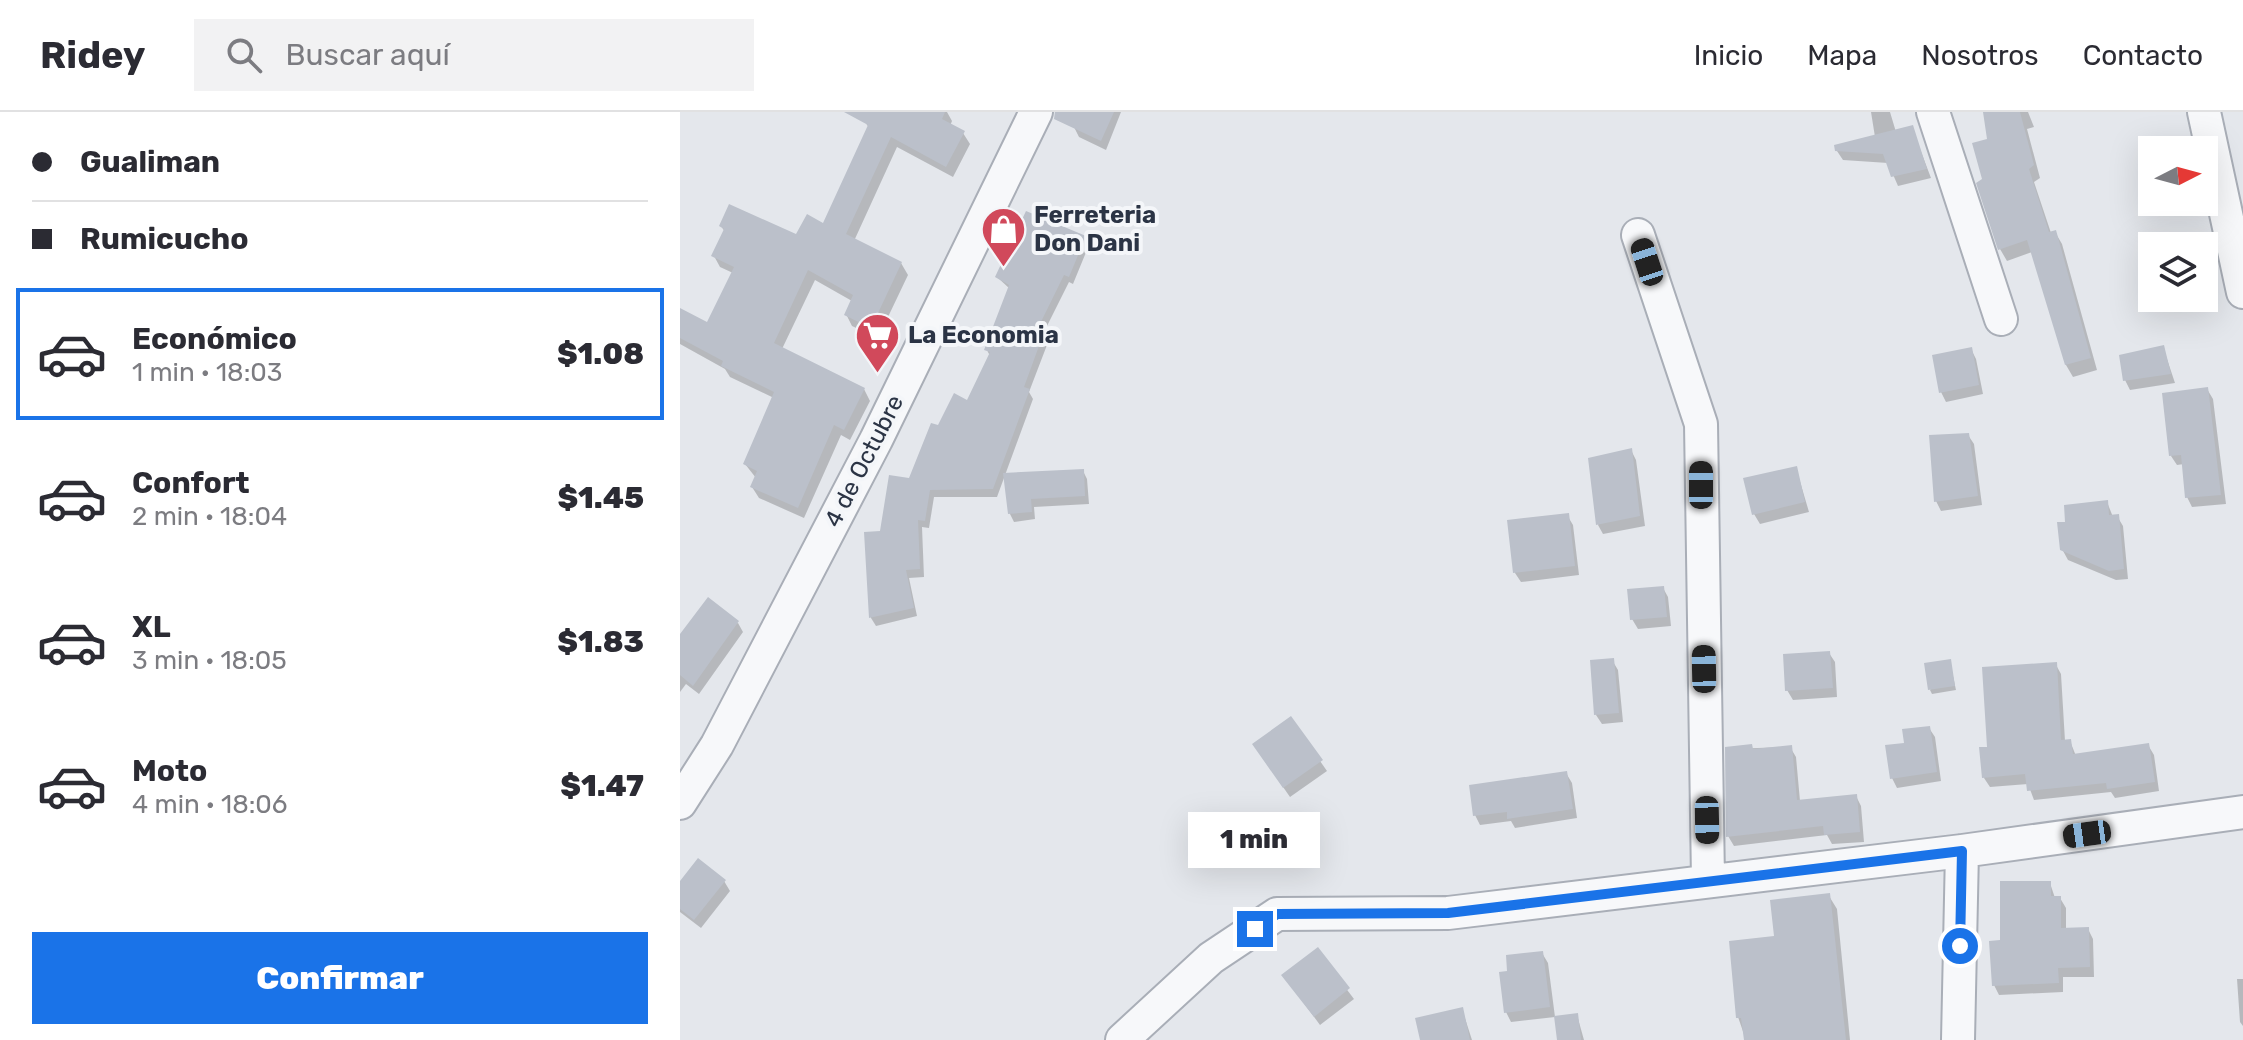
<!DOCTYPE html>
<html lang="es">
<head>
<meta charset="utf-8">
<style>
  :root { --surface:#fff; --page:#f2f2f3; --text:#2b2b33; --muted:#7c7c81; --line:#e1e1e2; --accent:#1a73e8 }
  body { margin:0; font-family:Rubik,sans-serif; background:var(--page); color:var(--text); height:100vh; display:flex; flex-direction:column; font-size:30px; white-space:nowrap }
  * { box-sizing:border-box; margin:0 }
  p { font-size:26px; color:var(--muted) }
  .icon { flex:none; width:44px; height:44px; fill:none; stroke:currentColor; stroke-width:2; stroke-linecap:round; stroke-linejoin:round }
  .map { position:relative; flex:1; overflow:hidden }
  .details { display:flex; flex-direction:column; background:var(--surface); width:680px }
  .details>* { flex:none }
  .guide { display:grid; align-content:center; height:176px; padding:0 32px; background:var(--surface) }
  .needle { width:52px; rotate:84deg }
  .buttons { position:absolute; left:1458px; top:24px; display:grid; gap:16px }
  .buttons a { display:grid; place-items:center; width:80px; height:80px; border-radius:0px; background:var(--surface); box-shadow:0 8px 32px #0002; font-size:40px }
  .end { position:absolute; width:36px; height:36px; margin:-18px; border:10px solid #1a73e8; background:#fff; box-shadow:0 0 0 4px #fff }
  .from { border-radius:50% }
  .bubble { position:absolute; height:56px; border-radius:0px; background:var(--surface); box-shadow:0 8px 32px #0002; font-size:26px; font-weight:800; line-height:56px; text-align:center }
  .car { position:absolute; width:24px; height:48px; margin:-24px -12px; border-radius:10px; box-shadow:0 0 6px 2px #0007; background:linear-gradient(#222 24%,#8ab4d8 0 40%,#222 0 76%,#8ab4d8 0 86%,#222 0) }
  .guide b { display:flex; align-items:center; gap:28px; height:76px; font-size:30px }
  .guide b+b { border-top:2px solid var(--line) }
  .guide i { width:20px; height:20px; background:var(--text) }
  ul { padding:0; list-style:none }
  li { display:flex; align-items:center; gap:24px; height:132px; margin:0 16px 12px; padding:0 16px; border:4px solid transparent; border-radius:0px }
  li div { flex:1 }
  li b { display:block; font-size:30px }
  li em { font-style:normal; font-weight:800 }
  li.current { border-color:var(--accent) }
  li>.icon { width:72px; height:72px; stroke-width:1.5 }
  .button { display:flex; gap:16px; margin-top:auto; padding:16px 32px }
  .button a { flex:1; height:92px; border-radius:0px; background:var(--accent); color:#fff; font-size:32px; font-weight:800; line-height:92px; text-align:center }
  header { display:flex; align-items:center; gap:48px; box-sizing:border-box; height:112px; padding:0 40px; background:var(--surface); border-bottom:2px solid var(--line) }
  header strong { font-size:38px }
  nav { display:flex; gap:44px; margin-inline-start:auto; font-size:28px }
  .search { width:560px; height:72px; background:var(--page); display:flex; align-items:center; gap:20px; box-sizing:border-box; padding:0 28px; border-radius:0px; color:var(--muted); font-size:30px }
  main { display:flex; flex:1; min-height:0 }
  .map>svg:first-child { display:block }
  .shadow { fill:#0003 }
  .building { fill:#bbc0ca }
  .lines { fill:none; stroke-linecap:round; stroke-linejoin:round }
  .street-casing { stroke:#a9aeb7; stroke-width:36 }
  .street { stroke:#f7f8fa; stroke-width:32 }
  .route { stroke:#1a73e8; stroke-width:10 }
  .labels { text-anchor:middle; dominant-baseline:central; stroke-width:8; stroke-linejoin:round; paint-order:stroke }
  .poi-label { font-size:24px; font-weight:bold; fill:#2b3445; stroke:#f4f6f9; text-anchor:start }
  .street-label { font-size:24px; fill:#2b3445; stroke:#f4f6f9 }
</style>
</head>
<body>
<header>
<strong>Ridey</strong>
<div class="search"><svg class="icon" aria-label="search" viewBox="0 0 24 24"><circle cx="10" cy="10" r="6"/><path d="M15 15l6 6"/></svg>Buscar aquí</div>
<nav><a>Inicio</a><a>Mapa</a><a>Nosotros</a><a>Contacto</a></nav>
</header>
<main>
<section class="details">
<div class="guide">
<b><i class="from"></i>Gualiman</b>
<b><i></i>Rumicucho</b>
</div>
<ul>
<li class="current"><svg class="icon" aria-label="car" viewBox="0 0 24 24"><path d="M5 17H2v-5l4-1 3-4h7l3 4 3 1v5h-3M9 17h6M6 11h13"/><circle cx="7" cy="17" r="2"/><circle cx="17" cy="17" r="2"/></svg><div><b>Económico</b><p>1 min · 18:03</p></div><em>$1.08</em></li>
<li><svg class="icon" aria-label="car" viewBox="0 0 24 24"><path d="M5 17H2v-5l4-1 3-4h7l3 4 3 1v5h-3M9 17h6M6 11h13"/><circle cx="7" cy="17" r="2"/><circle cx="17" cy="17" r="2"/></svg><div><b>Confort</b><p>2 min · 18:04</p></div><em>$1.45</em></li>
<li><svg class="icon" aria-label="car" viewBox="0 0 24 24"><path d="M5 17H2v-5l4-1 3-4h7l3 4 3 1v5h-3M9 17h6M6 11h13"/><circle cx="7" cy="17" r="2"/><circle cx="17" cy="17" r="2"/></svg><div><b>XL</b><p>3 min · 18:05</p></div><em>$1.83</em></li>
<li><svg class="icon" aria-label="car" viewBox="0 0 24 24"><path d="M5 17H2v-5l4-1 3-4h7l3 4 3 1v5h-3M9 17h6M6 11h13"/><circle cx="7" cy="17" r="2"/><circle cx="17" cy="17" r="2"/></svg><div><b>Moto</b><p>4 min · 18:06</p></div><em>$1.47</em></li>
</ul>
<div class="button"><a>Confirmar</a></div>
</section>
<div class="map">
<svg width="1563" height="928" viewBox="0 0 1563 928">
  <rect width="100%" height="100%" fill="#e4e7ec"/>
  <!-- shadow -->
  <path class="shadow" d="M185,0H267L272,9L270,14L283,21L290,32L273,65L217,35L174,129L221,151L228,163L198,226L172,214L166,202L172,189L135,168L102,237L184,277L190,289L170,328L161,323L124,406L79,386L72,375L76,366L65,352L94,286L50,265L45,257L0,232V198L28,213L53,161L40,155L34,144L45,120L41,114L117,125L144,114L189,16L182,5Z
    M401,0H441L426,38L399,25L394,15Z
    M1191,0H1210L1216,20L1232,16L1251,66L1218,74L1208,51L1163,48L1157,39L1195,25Z
    M1304,0H1348L1354,15L1347,17L1360,66L1354,70L1371,121L1375,120L1382,132L1417,258L1393,265L1386,253L1352,140L1327,149L1320,137L1304,68L1309,29Z
    M404,125L409,133L393,172L389,170L362,224L367,233L349,280L353,287L317,385H254L249,416L242,415L244,465L229,466L237,504L196,514L191,506L186,421H202L259,315L288,291L310,244L307,238L330,177L317,165Z
    M1483,235L1495,271L1450,278L1445,268Z
    M1291,237L1296,247L1303,282L1266,290L1261,280Z
    M1527,277L1533,287L1546,392L1512,395L1507,385L1504,352L1497,353L1491,344Z
    M1288,323L1294,332L1302,393L1261,399L1256,389Z
    M951,338L956,348L965,414L923,422L918,413Z
    M1116,356L1129,400L1080,412L1074,402Z
    M403,359L407,367L409,392L354,395L355,407L334,410L330,402L326,362Z
    M1427,390L1433,405L1437,404L1443,414L1448,467L1436,468L1388,448L1382,437L1388,411Z
    M887,403L893,413L899,463L841,470L835,461L829,410Z
    M983,476L988,485L991,514L958,517L952,507Z
    M58,511L63,520L19,582L6,572L0,580V526Z
    M1149,541L1155,550L1157,585L1113,588L1107,578Z
    M932,548L938,558L943,610L922,612L916,603Z
    M1270,550L1276,578L1252,582L1250,578Z
    M1376,553L1381,562L1385,629H1390L1396,644L1468,633L1474,643L1479,679L1435,686L1431,680L1354,688L1348,672L1310,675L1304,666L1309,636Z
    M610,606L647,659L610,685L580,642Z
    M1249,616L1255,625L1261,669L1217,676L1212,666Z
    M1110,635L1116,645L1120,689L1176,684L1181,694L1184,730L1152,732L1147,723L1054,734L1048,724L1047,637Z
    M886,661L892,671L897,706L835,716L831,709L800,713L795,703Z
    M44,769L50,779L21,816L0,800V772Z
    M1370,771L1375,786H1380L1386,796V817H1408L1413,827L1414,865H1383V880L1319,883L1314,873L1322,830Z
    M1149,784L1157,797L1170,928H1066L1058,905L1096,826Z
    M637,838L674,887L640,913L604,864Z
    M862,841L868,851L875,905L831,910L826,900Z
    M1557,867H1563V914L1560,910Z
    M782,897L792,928H742Z
    M897,903L904,928H879Z"/>
  <!-- building -->
  <path class="building" d="M164,0H265L262,7L285,19L266,55L211,25L166,122L222,150L191,216L164,203L173,183L128,158L94,231L185,276L164,318L154,313L118,396L70,375L77,359L63,352L94,280L41,254L43,249L0,226V196L27,210L54,155L31,144L44,117L39,114L49,92L116,122L127,102L143,111L188,13Z
    M375,0H434L421,29L374,7Z
    M1303,0H1340L1354,53L1349,57L1369,120L1376,118L1411,246L1385,253L1347,128L1318,138L1296,71L1302,67L1292,31L1307,27Z
    M1233,13L1247,57L1211,65L1203,42L1155,39L1154,33Z
    M346,99L406,124L389,165L384,163L356,220L363,223L344,275L350,277L313,377L250,378L245,409L238,408L240,457L226,458L234,496L189,506L184,420L200,419L209,363L229,366L251,311L258,313L274,281L287,288L310,240L304,238L329,173L315,165Z
    M1484,233L1491,262L1443,269L1439,243Z
    M1292,235L1299,273L1259,281L1252,243Z
    M1528,275L1541,383L1505,386L1501,343L1489,344L1482,281Z
    M1289,321L1298,384L1254,390L1249,323Z
    M952,336L960,404L916,413L908,346Z
    M1117,354L1125,390L1072,403L1063,366Z
    M404,357L405,384L351,387L352,400L328,402L323,361Z
    M1428,388L1429,403L1439,402L1444,457L1429,459L1380,438L1377,410H1385L1384,393Z
    M889,401L895,454L833,461L827,408Z
    M984,474L987,505L950,508L947,477Z
    M28,485L59,509L13,574L0,563V522Z
    M1150,539L1153,576L1105,579L1103,542Z
    M934,546L939,601L914,603L910,548Z
    M1271,547L1275,574L1248,578L1244,551Z
    M1377,550L1381,628L1391,627L1393,642L1469,631L1475,670L1427,677L1426,671L1347,679L1345,662L1302,666L1299,635H1307L1302,555Z
    M611,604L643,648L603,676L572,632Z
    M1250,614L1257,660L1210,667L1205,633L1224,631L1222,617Z
    M1072,632L1073,637L1112,633L1117,688L1177,682L1180,720L1144,723L1143,714L1046,725L1045,635Z
    M887,659L893,697L827,707V700L793,704L789,673Z
    M18,746L46,768L14,808L0,797V769Z
    M1320,769H1371V784H1381V816L1409,815L1410,855L1378,856L1379,871L1312,874L1309,829L1320,828Z
    M1150,781L1166,928H1064L1061,906H1056L1049,829L1094,824L1090,788Z
    M638,835L670,876L634,905L601,863Z
    M863,839L870,895L824,901L819,860L827,859L826,843Z
    M783,895L790,928H740L735,906Z
    M898,901L901,928H877L874,904Z"/>
  <g class="lines">
    <defs>
      <path id="street" d="M1253,0L1321,207
        M1524,0L1563,180
        M958,123L1021,312L1028,768
        M0,691L37,633L196,328L356,0
        M442,928L531,846L597,802L768,801L1282,739L1563,700
        M1278,928L1282,739"/>
    </defs>
    <!-- street casing -->
    <use href="#street" class="street-casing"/>
    <!-- street -->
    <use href="#street" class="street"/>
  </g>
  <g class="lines">
    <!-- route -->
    <path class="route" d="M575,817L597,802L768,801L1282,739L1280,834"/>
  </g>
  <!-- icons -->
  <defs>
    <symbol id="shop-pin" viewBox="-11 -11 22 30"><path d="M0 17L-7.5 6A9.5 9.5 0 1 1 7.5 6Z" fill="#d1495b" stroke="#f4f6f9"/><path d="M-5-2.5h2.3a2.7 3.5 0 0 1 5.4 0H5L5.5 6h-11ZM-1.5-2.5h3a1.5 2.3 0 0 0-3 0Z" fill="#fff"/></symbol>
    <symbol id="supermarket-pin" viewBox="-11 -11 22 30"><path d="M0 17L-7.5 6A9.5 9.5 0 1 1 7.5 6Z" fill="#d1495b" stroke="#f4f6f9"/><path d="M-6-5.5h2.5l.6 2H6L4.5 2H-2.5L-4.4-4H-6ZM-1.5 3.2a1.3 1.3 0 1 0 .1 0ZM3 3.2a1.3 1.3 0 1 0 .1 0Z" fill="#fff"/></symbol>
  </defs>
  <g fill-rule="evenodd">
    <use href="#shop-pin" x="298" y="92" width="51" height="69"/>
    <use href="#supermarket-pin" x="172" y="198" width="51" height="69"/>
  </g>
  <g class="labels">
    <!-- poi labels -->
    <g class="poi-label">
      <text x="354" y="103">Ferreteria<tspan x="354" dy="28">Don Dani</tspan></text>
      <text x="228" y="223">La Economia</text>
    </g>
    <!-- street labels -->
    <g class="street-label">
      <text transform="translate(184 349) rotate(-63)">4 de Octubre</text>
    </g>
  </g>
</svg>
<div class="buttons">
<a><svg class="needle" viewBox="-14 -14 28 28"><path d="M0-13l5 13h-10z" fill="#e53935"/><path d="M0 13l5-13h-10z" fill="#7c7c81"/></svg></a>
<a><svg class="icon" aria-label="layers" viewBox="0 0 24 24"><path d="M12 4l9 5-9 5-9-5zM3 14l9 5 9-5"/></svg></a>
</div>
<i class="end from" style="left:1280px;top:834px"></i>
<i class="end" style="left:575px;top:817px"></i>
<div class="bubble" style="left:508px;top:700px;width:132px">1 min</div>
<i class="car" style="left:967px;top:150px;rotate:342deg"></i>
<i class="car" style="left:1021px;top:373px;rotate:0deg"></i>
<i class="car" style="left:1024px;top:557px;rotate:359deg"></i>
<i class="car" style="left:1027px;top:708px;rotate:179deg"></i>
<i class="car" style="left:1407px;top:722px;rotate:262deg"></i>
</div>
</main>
</body>
</html>
